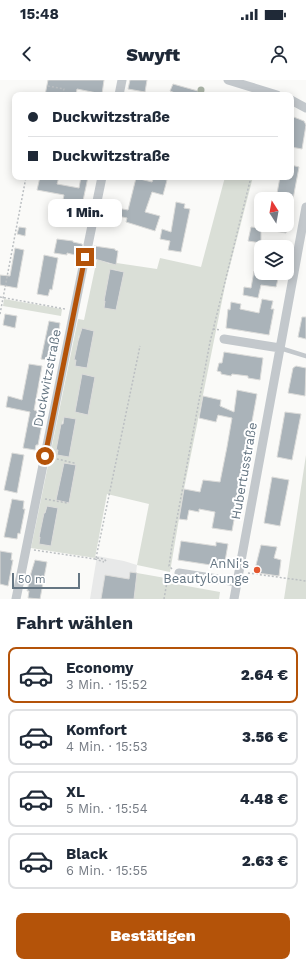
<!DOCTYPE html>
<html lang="de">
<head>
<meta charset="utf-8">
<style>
  :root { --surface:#fff; --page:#f6f6f7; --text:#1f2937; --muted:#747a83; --line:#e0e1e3; --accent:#b45309 }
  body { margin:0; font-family:"Work Sans",sans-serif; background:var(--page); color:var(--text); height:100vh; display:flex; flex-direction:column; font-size:15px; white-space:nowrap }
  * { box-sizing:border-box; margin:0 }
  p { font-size:13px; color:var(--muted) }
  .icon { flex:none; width:22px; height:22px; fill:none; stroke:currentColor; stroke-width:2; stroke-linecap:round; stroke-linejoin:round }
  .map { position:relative; height:519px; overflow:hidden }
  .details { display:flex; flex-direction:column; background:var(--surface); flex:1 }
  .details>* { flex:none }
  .banner { position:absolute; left:12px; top:12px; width:282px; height:88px; border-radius:8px; box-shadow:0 2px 10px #0003; display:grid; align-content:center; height:88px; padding:0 16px; background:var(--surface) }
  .needle { width:26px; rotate:349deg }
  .tools { position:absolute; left:254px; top:112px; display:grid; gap:8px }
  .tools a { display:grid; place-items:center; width:40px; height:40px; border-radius:8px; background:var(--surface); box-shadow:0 2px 10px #0003; font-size:20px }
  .scale { position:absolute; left:12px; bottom:10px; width:68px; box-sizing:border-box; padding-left:4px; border:2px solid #657683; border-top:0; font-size:11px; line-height:14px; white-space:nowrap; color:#657683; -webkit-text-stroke:3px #fff; paint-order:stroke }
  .end { position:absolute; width:18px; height:18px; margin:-9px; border:5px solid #b45309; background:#fff; box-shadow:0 0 0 2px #fff }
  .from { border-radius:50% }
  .bubble { position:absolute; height:28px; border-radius:8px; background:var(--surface); box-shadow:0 2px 10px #0003; font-size:13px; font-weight:800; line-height:28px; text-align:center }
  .banner b { display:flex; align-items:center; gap:14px; height:38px; font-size:15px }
  .banner b+b { border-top:1px solid var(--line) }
  .banner i { width:10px; height:10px; background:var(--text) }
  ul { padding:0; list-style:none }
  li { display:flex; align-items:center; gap:12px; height:56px; margin:0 8px 6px; padding:0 8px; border:2px solid var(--line); border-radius:8px }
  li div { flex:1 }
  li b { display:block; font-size:15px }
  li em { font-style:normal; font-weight:800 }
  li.active { border-color:var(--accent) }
  li>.icon { width:36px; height:36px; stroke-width:1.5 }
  h2 { padding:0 16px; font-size:18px; line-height:48px }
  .primary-button { display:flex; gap:8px; margin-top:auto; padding:8px 16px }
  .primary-button a { flex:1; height:46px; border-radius:8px; background:var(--accent); color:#fff; font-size:16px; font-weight:800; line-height:46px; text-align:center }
  .status { display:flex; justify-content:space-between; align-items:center; height:28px; padding:0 20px; background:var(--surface); direction:ltr }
  .status svg { height:11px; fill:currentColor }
  header { display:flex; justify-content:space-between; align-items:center; height:52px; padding:0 16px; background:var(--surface); font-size:18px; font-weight:800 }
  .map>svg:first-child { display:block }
  .built { fill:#e8e9e9 }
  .green { fill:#dadfd7; fill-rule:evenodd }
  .building { fill:#aab3b9; stroke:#dcdcda }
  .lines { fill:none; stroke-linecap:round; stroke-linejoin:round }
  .path { stroke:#bbbfc2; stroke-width:1.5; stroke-dasharray:2 2; stroke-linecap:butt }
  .service { stroke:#c3c8cc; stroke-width:4.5 }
  .minor { stroke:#c3c8cc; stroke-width:9 }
  .tree { fill:#aab4a7 }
  .route { stroke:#b45309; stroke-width:5 }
  .poi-dot { fill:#e4572e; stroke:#fff; stroke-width:1.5 }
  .labels { text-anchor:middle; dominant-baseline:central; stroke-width:4; stroke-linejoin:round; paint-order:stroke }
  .street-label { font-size:13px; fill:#657683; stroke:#fff }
  .poi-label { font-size:13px; fill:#657683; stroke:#fff; text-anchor:end }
</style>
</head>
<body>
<div class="status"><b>15:48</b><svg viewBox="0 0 49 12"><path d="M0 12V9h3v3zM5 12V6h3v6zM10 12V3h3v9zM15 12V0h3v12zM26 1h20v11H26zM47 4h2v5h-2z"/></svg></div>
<header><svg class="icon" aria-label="back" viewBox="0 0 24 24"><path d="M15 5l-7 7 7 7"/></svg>Swyft<svg class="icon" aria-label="person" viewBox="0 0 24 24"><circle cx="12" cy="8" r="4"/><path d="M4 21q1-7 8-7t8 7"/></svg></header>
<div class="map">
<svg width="306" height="519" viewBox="0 0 306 519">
  <rect width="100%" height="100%" fill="#fafaf8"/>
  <!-- built -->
  <path class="built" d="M97,476L124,481L137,485L136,493H137L134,519H90Z"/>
  <!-- green -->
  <path class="green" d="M225,97H253L226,201L184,409L170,492L137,485L149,424L107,414L95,478L31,468L78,239L84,240L97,179L110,184V182L157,189L160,178L201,187ZM112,189L124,192L116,230L104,220ZM82,249L94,251L87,288L75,286L76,280H75L79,255H81ZM82,294L95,297L88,335L75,332ZM64,337L76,340L69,377L58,370L60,350ZM64,383L76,385L69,423L56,420ZM47,426L58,428L51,466L39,457L40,451H42L43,438Z
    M4,219L62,229L61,236L3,226Z
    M306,375V519H284Z
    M137,493L171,499L170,503L220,512L219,519H134Z"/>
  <!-- building -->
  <path class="building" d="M48,0H104L102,14L77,9L76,15H45Z
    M130,0H147L145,12L128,9Z
    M173,4L205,13V15H175V13L170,11Z
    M291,36L304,41L306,45L302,69L291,67Z
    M291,85L299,87L293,119H276L280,97H291Z
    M40,97H59L57,104L79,108L81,97H88L80,135L69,132V135L60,134L64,115L37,110Z
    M154,97L167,100L163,115L152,112L145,132L160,136L155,151L126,142L127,138L113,135L112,141L103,140L105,126L128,130L136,98L152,102Z
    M176,122L185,124L184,128L190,129L181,172L168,170L170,161L160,159L162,149L171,152Z
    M262,145H288L286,153L262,149Z
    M19,147L26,148L25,156L17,154Z
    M251,147L261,148V163L248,161Z
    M57,159L73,161V162L82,164L84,169L87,171L92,169L94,166L115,169V170L118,171L116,185L91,178L89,173L86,171L81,173L79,176L67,173V175L54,173Z
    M15,168L24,170L17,208L0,205V195L10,196Z
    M44,175L58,178L52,210L50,209L48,216L37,214Z
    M110,189L124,192L116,230L104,228L105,221H104Z
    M254,191L261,192V193H277L276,195H279L276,207L261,205L258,218L243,215L244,207L251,208Z
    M262,219L273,221L271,229H274L269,255L226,248L228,229L230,230L231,222L241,224L240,229L259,233Z
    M5,234L17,236L15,248L3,245Z
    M302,237H306V259L298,257Z
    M49,241L60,243L59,250L60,251L57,269L56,276H54L53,281L41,279Z
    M82,248L94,251L87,288L75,286L76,280H74L78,261Z
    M224,272L263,278L260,300L248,298V296L232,294L231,296L221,294V292L217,291L219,283H222Z
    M29,284L42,286L34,330L42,332L41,339H43L38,365H36L35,370L23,368L30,332L6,327L8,316L22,320Z
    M296,286L306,288L305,316L288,313L293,288Z
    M82,294L95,297L88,335L75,332Z
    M237,310L257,314L232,451L212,448L215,432L199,429V432L189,430L187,440L179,439L184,409L200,412L203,400L220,402L227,367L232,338L218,335L216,342L199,338L203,316L221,320L220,326L234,332Z
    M285,332L301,334L292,380L277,377Z
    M64,337L76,339L69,377L57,375L58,370H56L61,344H63Z
    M12,373L24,375L17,413L4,410Z
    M64,383L76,385L69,423L56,420Z
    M272,397L289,400L280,446L264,443Z
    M12,419L24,421L23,429H25L20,454L18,453L17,459L4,457Z
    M47,426L58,428L51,466L39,464L40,457H39L44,433H45Z
    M181,461L216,466V462L228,464L224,487L178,480Z
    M261,465L277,467L274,478L281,480L279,496L258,493L255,489Z
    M0,471L12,473L11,480H13L8,506L0,504Z
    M35,480L47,482L40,519L28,518L29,511H27L31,493Z
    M130,492L137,493L134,519H101L105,495L129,499Z"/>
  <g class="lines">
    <!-- path -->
    <path class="path" d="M48,6L64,9L63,12
      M0,217L65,229
      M0,234L26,97
      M213,249L221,250
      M53,378L74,383V385
      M45,419L67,423
      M34,470L95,479L96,478L104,479L107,482
      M96,478L140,266
      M95,479L104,482
      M172,489L169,486L172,465L210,262L251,97
      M248,493L306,501
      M164,519L167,502L172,498"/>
    <!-- service -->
    <path class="service" d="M280,268L306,276"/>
    <!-- minor -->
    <path class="minor" d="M228,0L277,15
      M119,15L122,0
      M291,20L306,28
      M88,165L102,97
      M224,259L280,268
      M179,493L237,502
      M16,519L85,177
      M234,519L306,127"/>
  </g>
  <!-- trees -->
  <circle class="tree" cx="201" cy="10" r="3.5"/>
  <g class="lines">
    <!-- route -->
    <path class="route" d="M45,376L85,177"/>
  </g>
  <!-- markers -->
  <circle class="poi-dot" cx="257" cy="490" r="4"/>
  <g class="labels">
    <!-- street labels -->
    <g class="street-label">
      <text transform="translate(47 298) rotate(-79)">Duckwitzstraße</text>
      <text transform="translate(244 391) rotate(-80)">Hubertusstraße</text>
    </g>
    <!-- poi labels -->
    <g class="poi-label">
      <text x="249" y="483">AnNi's<tspan x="249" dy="15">Beautylounge</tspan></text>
    </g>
  </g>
</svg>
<div class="tools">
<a><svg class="needle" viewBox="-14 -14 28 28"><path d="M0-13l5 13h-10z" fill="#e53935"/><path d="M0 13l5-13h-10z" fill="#747a83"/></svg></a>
<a><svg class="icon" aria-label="layers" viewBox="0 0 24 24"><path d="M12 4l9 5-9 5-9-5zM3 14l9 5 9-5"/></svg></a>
</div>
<div class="scale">50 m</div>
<i class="end from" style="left:45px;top:376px"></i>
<i class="end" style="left:85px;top:177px"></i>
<div class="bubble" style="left:48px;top:119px;width:74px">1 Min.</div>
<div class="banner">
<b><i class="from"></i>Duckwitzstraße</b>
<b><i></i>Duckwitzstraße</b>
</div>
</div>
<section class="details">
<h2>Fahrt wählen</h2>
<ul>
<li class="active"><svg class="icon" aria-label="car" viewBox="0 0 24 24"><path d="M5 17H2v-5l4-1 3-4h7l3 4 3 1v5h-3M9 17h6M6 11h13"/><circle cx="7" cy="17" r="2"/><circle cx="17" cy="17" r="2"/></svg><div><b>Economy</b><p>3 Min. · 15:52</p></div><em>2.64 €</em></li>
<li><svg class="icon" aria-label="car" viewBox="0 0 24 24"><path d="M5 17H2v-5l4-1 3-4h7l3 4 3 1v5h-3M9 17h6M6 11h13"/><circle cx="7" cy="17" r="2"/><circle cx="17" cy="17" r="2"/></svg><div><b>Komfort</b><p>4 Min. · 15:53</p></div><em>3.56 €</em></li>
<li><svg class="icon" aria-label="car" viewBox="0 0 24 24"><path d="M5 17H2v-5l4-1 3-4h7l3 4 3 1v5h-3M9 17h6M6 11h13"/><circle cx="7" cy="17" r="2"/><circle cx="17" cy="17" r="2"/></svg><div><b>XL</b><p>5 Min. · 15:54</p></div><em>4.48 €</em></li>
<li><svg class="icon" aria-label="car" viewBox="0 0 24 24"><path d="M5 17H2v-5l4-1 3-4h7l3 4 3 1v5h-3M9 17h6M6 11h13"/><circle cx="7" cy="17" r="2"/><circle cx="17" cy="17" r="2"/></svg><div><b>Black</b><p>6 Min. · 15:55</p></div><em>2.63 €</em></li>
</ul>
<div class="primary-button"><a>Bestätigen</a></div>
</section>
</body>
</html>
